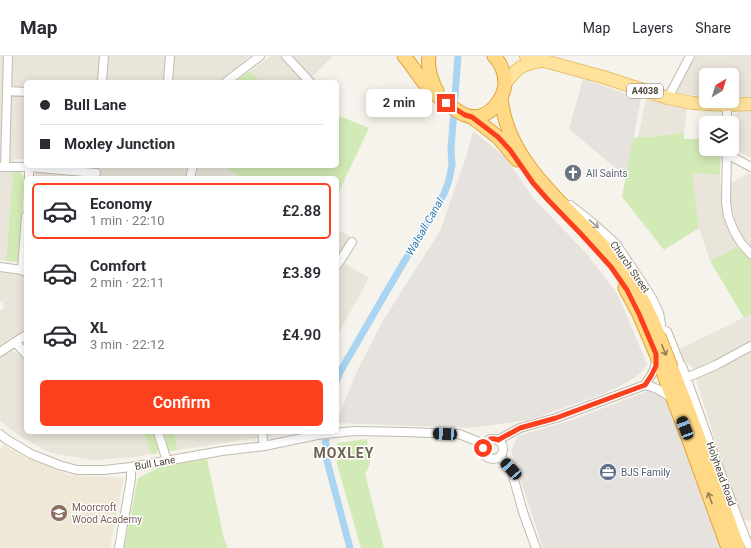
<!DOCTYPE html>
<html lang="en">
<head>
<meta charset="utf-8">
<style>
  :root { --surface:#fff; --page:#f2f2f3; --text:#2b2b33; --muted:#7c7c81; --line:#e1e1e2; --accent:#fc3f1d }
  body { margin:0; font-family:Roboto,sans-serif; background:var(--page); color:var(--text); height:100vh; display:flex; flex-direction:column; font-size:15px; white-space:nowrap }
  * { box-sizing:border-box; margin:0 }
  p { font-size:13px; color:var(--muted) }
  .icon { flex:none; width:22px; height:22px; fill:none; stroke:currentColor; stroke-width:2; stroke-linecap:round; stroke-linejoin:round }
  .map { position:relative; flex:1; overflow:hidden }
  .panel { position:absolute; left:24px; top:120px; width:315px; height:258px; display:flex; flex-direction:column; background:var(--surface); border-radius:6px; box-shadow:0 2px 10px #0003 }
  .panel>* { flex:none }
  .banner { position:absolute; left:24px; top:24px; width:315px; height:88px; border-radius:6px; box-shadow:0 2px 10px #0003; display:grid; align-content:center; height:88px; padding:0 16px; background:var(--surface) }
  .needle { width:26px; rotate:38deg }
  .fabs { position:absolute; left:699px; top:12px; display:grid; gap:8px }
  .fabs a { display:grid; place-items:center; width:40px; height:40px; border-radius:6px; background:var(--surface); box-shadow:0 2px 10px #0003; font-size:20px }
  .end { position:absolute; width:18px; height:18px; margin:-9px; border:5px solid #fc3f1d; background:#fff; box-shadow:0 0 0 2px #fff }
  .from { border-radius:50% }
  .bubble { position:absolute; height:28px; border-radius:6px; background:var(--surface); box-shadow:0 2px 10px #0003; font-size:13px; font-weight:600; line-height:28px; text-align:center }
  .car { position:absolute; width:12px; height:24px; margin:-12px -6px; border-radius:5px; box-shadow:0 0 3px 1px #0007; background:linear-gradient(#222 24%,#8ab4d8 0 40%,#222 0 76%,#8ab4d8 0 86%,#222 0) }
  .banner b { display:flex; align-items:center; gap:14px; height:38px; font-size:15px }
  .banner b+b { border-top:1px solid var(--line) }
  .banner i { width:10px; height:10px; background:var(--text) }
  ul { padding:7px 0 0; list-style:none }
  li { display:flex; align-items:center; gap:12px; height:56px; margin:0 8px 6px; padding:0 8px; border:2px solid transparent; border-radius:6px }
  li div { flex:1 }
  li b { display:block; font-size:15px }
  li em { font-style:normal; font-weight:600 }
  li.active { border-color:var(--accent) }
  li>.icon { width:36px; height:36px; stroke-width:1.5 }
  .cta { display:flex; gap:8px; margin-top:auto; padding:8px 16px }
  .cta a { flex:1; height:46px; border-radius:6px; background:var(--accent); color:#fff; font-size:16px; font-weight:600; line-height:46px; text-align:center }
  header { display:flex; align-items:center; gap:24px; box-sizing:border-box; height:56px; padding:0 20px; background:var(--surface); border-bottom:1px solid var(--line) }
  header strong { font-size:19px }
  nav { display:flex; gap:22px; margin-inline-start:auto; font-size:14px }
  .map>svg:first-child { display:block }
  .residential { fill:#eae5da }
  .industrial { fill:#e6e2dd }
  .education { fill:#efe8d6 }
  .green { fill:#d2eab5 }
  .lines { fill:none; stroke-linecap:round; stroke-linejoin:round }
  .canal { stroke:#a9d4f2; stroke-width:7 }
  .pedestrian-casing { stroke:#c2bbae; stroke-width:8 }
  .minor-casing { stroke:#c2bbae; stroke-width:10 }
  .primary-casing { stroke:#e6c16a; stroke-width:14 }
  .trunk-casing { stroke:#e0a43c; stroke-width:15 }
  .pedestrian { stroke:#fff; stroke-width:6 }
  .minor { stroke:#fff; stroke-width:8 }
  .primary { stroke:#ffe39c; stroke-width:12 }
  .trunk { stroke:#ffd985; stroke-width:13 }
  .oneway { stroke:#9c9892 }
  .oneway2 { stroke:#938057 }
  .route { stroke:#fc3f1d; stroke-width:5 }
  .labels { text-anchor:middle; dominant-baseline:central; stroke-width:3; stroke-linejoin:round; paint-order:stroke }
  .shield { fill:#fff; stroke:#817c74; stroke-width:1 }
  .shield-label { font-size:9px; font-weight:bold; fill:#4b4439 }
  .worship-label { font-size:10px; fill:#5b616d; stroke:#fff; text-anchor:start }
  .street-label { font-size:10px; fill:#4b4439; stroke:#fff }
  .service-label { font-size:10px; fill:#4e5e75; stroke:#fff; text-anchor:start }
  .education-label { font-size:10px; fill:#785e54; stroke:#fff; text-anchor:start }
  .water-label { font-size:11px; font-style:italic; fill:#2e7ab2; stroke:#fff }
  .district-label { font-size:14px; font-weight:bold; letter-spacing:1px; fill:#6e6250; stroke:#fff }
</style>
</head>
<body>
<header>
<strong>Map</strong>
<nav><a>Map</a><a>Layers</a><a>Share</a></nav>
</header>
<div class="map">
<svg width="751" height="492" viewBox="0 0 751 492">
  <rect width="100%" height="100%" fill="#f6f3ec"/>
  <!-- residential -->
  <path class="residential" d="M0,0H250L219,26H26V103H14L6,205L0,204Z
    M271,0H333L307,26H261L250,15Z
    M696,0H751V41L732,42V19H706V42L676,36L681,23Z
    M646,43L687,52L684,77L649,81H638Z
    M751,53V102L736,94L733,89L734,60L741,54Z
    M36,110H230L229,114L243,122H35Z
    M692,117L720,119L722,150L726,167L737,191L710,205L699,172Z
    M749,117L751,118V193L742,180L735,165L731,147V127Z
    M337,173L357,185L344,207L369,222L337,280Z
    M0,215L26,220L25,231H26V274L0,291V254L4,252L3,245H0Z
    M751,258V285L695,314L684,304L680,293Z
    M12,293L26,305V376H144L151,398L135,401L94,404L51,397L24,383L9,372L0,364V301Z
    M751,296V465L743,464L724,412L696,323Z
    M174,376H295L178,394Z"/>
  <!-- industrial -->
  <path class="industrial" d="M583,23L641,43L626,121L569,73Z
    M473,75L505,101L534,143L587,198L618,239L647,308L641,317L624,328L600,339L529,364L469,372L337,367V364L358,313L384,263L440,175L466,101Z
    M648,335L664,341L722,492H543L511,395L518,380L572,364Z"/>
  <!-- education -->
  <path class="education" d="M4,389L26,402L69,419L124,422L110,492H0V394Z"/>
  <!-- green -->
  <path class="green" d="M250,15L261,26H234Z
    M337,59L369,72L337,140V122H243L229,114L230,110H337Z
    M684,77V83H706V93H721L720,119L692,117L699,172L664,194L622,141L633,82L638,81H649Z
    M13,115L20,116L25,122L19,201L17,206L6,205Z
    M737,191L751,202V258L744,262L710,205Z
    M144,376H153L158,393L156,398H151Z
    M164,376H174L178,394L169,395L167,392Z
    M367,383L370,408L365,418L384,492H361L337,408V387Z
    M207,403L224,483L228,492H124L138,422L160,411Z"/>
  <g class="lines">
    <!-- canal -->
    <path class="canal" d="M337,324L340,316L384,240L444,138L449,124L452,109L451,93L458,0
      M325,376L327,405L350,492"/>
    <defs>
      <path id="pedestrian" d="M660,271L668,275L682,310"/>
      <path id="minor" d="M286,0L310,26
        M102,26L104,0
        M168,26L170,0
        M226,26L260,0
        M7,35L26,36
        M668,42L690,0
        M727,67V49
        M727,93L726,146L728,160L734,175L741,187L751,198
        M727,98L751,111
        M0,111H29L96,117
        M5,111L8,0
        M29,122V111
        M190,122L193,110
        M570,149L594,168L616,188L641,225L653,244L659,257L661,268L658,277
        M338,208L352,186
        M0,211L22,214L26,216
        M22,214L26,160
        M15,286L26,298
        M0,296L26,279
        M682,310L717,407L745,481L750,492
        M686,322L716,309L751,290
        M645,329C651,319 656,314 656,303
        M158,376L167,405
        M262,376L264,390
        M0,378L6,383L31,398L59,409L77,414H104L131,411L222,395L264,390L317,379L354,375L405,376L459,378L484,388
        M483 393a10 10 0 1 1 20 0a10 10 0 1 1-20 0Z
        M498,384L520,372L556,362L645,329C655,331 663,335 671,342
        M500,401L511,413L523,456L536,492
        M119,492L131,423V411"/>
      <path id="primary" d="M526,0L603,21L668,42L693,47L727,49L751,48
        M505,28C516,13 521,8 541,5"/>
      <path id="trunk" d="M404,0C412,9 418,20 426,29C434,38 454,54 465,59C470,61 475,61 480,60C493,57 504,41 505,28C505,18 501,7 494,0
        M429,0C427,13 431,24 437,35
        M501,42C508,111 574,155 616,204C643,236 658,277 673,316C697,374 717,433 738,492
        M472,61L498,81L517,104
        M625,232L639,258L656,298L690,387L728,492"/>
    </defs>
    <!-- pedestrian casing -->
    <use href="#pedestrian" class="pedestrian-casing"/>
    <!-- minor casing -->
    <use href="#minor" class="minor-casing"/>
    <!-- primary casing -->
    <use href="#primary" class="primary-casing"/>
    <!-- trunk casing -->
    <use href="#trunk" class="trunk-casing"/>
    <!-- pedestrian -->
    <use href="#pedestrian" class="pedestrian"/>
    <!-- minor -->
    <use href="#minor" class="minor"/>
    <!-- primary -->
    <use href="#primary" class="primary"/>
    <!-- trunk -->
    <use href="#trunk" class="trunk"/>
  </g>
  <!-- one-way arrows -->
  <defs><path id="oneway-shaft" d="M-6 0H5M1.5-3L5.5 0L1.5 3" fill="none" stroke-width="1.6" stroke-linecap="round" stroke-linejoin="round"/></defs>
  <use class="oneway" href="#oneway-shaft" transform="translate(594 168) rotate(40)"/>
  <g class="oneway2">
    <use href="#oneway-shaft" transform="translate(664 294) rotate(68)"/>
    <use href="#oneway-shaft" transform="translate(710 442) rotate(-110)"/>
  </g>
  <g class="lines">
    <!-- route -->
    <path class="route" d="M446,47L465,59L472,61L498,81L510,94L533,127L548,144L581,178L611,211L627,234L639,258L656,298V310L651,320L645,329L556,362L520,372L498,384C491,381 485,384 483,392"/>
  </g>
  <!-- icons -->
  <defs>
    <symbol id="church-disc" viewBox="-11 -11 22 22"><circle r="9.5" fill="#6b7280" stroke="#fff"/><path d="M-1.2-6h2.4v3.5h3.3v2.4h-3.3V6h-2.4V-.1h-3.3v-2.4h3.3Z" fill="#fff"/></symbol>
    <symbol id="office-disc" viewBox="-11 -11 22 22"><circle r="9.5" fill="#5c6f8a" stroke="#fff"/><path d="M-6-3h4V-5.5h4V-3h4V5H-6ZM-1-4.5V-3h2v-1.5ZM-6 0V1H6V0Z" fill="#fff"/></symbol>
    <symbol id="school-disc" viewBox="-11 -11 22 22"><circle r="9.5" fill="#8d6e63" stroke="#fff"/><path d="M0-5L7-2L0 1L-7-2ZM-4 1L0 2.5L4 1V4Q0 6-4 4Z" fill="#fff"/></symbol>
  </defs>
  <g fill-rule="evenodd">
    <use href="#church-disc" x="563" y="107" width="20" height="20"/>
    <use href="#office-disc" x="598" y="406" width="20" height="20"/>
    <use href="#school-disc" x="49" y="447" width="20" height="20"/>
  </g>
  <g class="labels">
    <!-- shield labels -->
    <rect class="shield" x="627" y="28" width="36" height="14" rx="3"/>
    <g class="shield-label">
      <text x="645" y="35">A4038</text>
    </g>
    <!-- worship labels -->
    <g class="worship-label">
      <text x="586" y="117">All Saints</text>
    </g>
    <!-- street labels -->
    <g class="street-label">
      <text transform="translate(630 211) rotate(55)">Church Street</text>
      <text transform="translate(155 407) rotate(-10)">Bull Lane</text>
      <text transform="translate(721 418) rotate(70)">Holyhead Road</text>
    </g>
    <!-- service labels -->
    <g class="service-label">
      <text x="621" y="416">BJS Family</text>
    </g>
    <!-- education labels -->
    <g class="education-label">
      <text x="72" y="451">Moorcroft<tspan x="72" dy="12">Wood Academy</tspan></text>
    </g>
    <!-- water labels -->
    <g class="water-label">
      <text transform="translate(425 171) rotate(-60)">Walsall Canal</text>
    </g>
    <!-- district labels -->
    <g class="district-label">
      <text x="344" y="397">MOXLEY</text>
    </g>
  </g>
</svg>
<div class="fabs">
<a><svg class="needle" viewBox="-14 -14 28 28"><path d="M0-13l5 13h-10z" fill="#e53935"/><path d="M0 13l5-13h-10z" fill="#7c7c81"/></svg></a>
<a><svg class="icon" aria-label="layers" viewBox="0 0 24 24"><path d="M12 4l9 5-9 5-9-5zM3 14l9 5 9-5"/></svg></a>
</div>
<i class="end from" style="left:483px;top:392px"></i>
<i class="end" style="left:446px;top:47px"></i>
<div class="bubble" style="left:366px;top:33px;width:66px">2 min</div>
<i class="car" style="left:685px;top:372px;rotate:339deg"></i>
<i class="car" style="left:445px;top:378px;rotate:273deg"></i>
<i class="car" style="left:511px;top:413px;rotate:318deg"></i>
<div class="banner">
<b><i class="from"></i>Bull Lane</b>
<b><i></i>Moxley Junction</b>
</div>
<section class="panel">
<ul>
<li class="active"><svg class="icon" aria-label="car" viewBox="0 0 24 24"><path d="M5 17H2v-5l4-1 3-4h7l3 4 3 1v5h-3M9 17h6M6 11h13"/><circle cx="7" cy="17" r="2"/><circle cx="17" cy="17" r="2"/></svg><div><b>Economy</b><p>1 min · 22:10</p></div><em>£2.88</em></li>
<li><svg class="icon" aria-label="car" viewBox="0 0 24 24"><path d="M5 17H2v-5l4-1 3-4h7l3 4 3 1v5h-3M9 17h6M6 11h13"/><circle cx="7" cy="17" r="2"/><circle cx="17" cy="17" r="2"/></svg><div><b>Comfort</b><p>2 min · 22:11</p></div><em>£3.89</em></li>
<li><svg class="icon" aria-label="car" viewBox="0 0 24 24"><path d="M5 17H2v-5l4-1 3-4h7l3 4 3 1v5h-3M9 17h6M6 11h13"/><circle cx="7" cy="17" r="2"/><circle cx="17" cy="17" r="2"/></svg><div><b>XL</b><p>3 min · 22:12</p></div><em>£4.90</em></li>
</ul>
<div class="cta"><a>Confirm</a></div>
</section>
</div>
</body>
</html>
